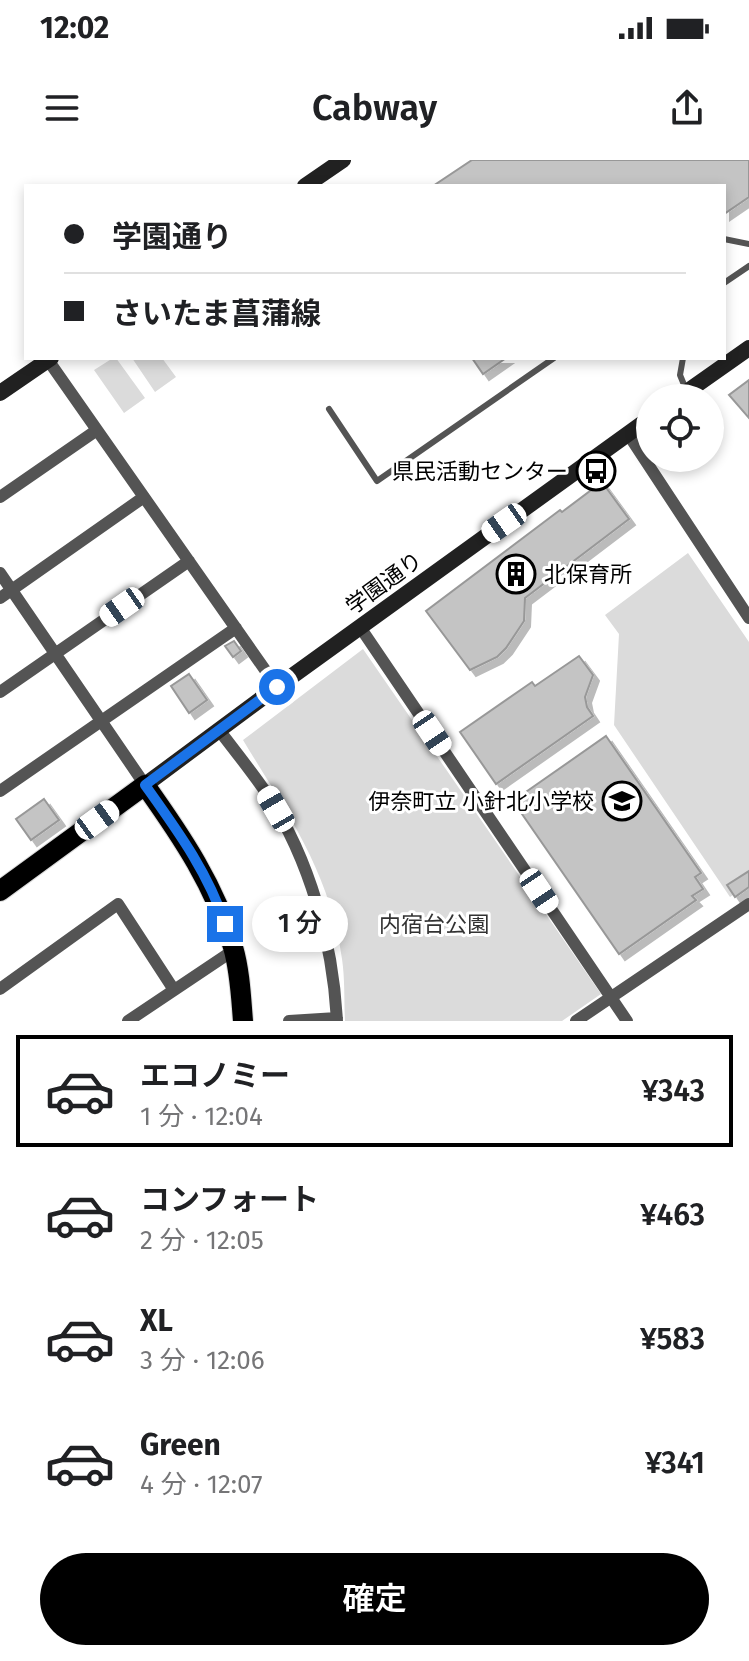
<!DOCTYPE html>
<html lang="ja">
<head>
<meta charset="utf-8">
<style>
  :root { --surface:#fff; --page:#f6f6f6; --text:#202124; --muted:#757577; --line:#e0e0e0; --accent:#000 }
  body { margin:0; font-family:"Fira Sans","Noto Sans JP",sans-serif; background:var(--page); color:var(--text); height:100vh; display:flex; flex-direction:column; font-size:30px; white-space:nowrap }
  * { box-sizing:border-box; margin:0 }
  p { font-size:26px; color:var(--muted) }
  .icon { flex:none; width:44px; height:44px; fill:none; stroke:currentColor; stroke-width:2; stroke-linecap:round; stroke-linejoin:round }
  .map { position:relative; height:861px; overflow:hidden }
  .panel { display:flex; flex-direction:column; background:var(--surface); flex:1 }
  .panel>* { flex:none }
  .banner { position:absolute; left:24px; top:24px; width:702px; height:176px; border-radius:0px; box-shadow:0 4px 12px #0003; display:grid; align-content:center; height:176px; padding:0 40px; background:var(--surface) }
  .tools { position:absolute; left:636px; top:224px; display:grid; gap:16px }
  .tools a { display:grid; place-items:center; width:88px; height:88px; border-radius:50%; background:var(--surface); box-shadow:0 4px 12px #0003; font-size:40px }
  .end { position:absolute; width:36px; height:36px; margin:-18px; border:10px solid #1a73e8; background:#fff; box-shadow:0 0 0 4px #fff }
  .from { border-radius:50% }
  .bubble { position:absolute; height:56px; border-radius:28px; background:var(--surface); box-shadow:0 4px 12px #0003; font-size:26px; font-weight:600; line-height:56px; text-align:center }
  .car { position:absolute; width:24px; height:48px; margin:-24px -12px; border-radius:10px; box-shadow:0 0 6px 2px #0007; background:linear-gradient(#fff 24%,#345 0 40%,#fff 0 76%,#345 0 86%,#fff 0) }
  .banner b { display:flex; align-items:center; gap:28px; height:76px; font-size:30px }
  .banner b+b { border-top:2px solid var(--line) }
  .banner i { width:20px; height:20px; background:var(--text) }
  ul { padding:14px 0 0; list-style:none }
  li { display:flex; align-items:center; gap:24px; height:112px; margin:0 16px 12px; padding:0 24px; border:4px solid transparent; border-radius:0px }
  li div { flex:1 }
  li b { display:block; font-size:30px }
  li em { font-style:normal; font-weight:600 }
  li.active { border-color:var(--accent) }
  li>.icon { width:72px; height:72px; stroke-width:1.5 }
  .action { display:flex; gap:16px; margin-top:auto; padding:16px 40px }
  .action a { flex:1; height:92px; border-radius:48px; background:var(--accent); color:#fff; font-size:32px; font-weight:600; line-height:92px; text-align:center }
  .status { display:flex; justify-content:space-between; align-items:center; height:56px; padding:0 40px; background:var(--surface); direction:ltr }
  .status svg { height:22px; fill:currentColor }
  header { display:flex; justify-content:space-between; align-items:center; height:104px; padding:0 40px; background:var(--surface); font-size:36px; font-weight:600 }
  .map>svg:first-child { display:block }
  .green { fill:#dbdbdb }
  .building { fill:#c4c4c4; stroke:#989898; stroke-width:2; filter:url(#shadow) }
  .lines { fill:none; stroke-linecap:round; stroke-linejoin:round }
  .primary-casing { stroke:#dbdbdb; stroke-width:22 }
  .lane { stroke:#545454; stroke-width:6 }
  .street { stroke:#545454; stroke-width:12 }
  .secondary { stroke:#212121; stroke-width:16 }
  .primary { stroke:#000; stroke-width:20 }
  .route { stroke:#1a73e8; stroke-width:10 }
  .labels { text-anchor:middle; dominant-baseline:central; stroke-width:6; stroke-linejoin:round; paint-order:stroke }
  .poi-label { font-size:22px; fill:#000; stroke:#fff; text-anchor:end }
  .street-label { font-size:22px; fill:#000; stroke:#fff }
  .park-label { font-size:22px; fill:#323232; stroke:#fff }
</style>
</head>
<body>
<div class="status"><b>12:02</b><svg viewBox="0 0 49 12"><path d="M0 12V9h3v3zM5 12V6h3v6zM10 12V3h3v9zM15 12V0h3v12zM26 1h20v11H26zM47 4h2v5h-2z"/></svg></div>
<header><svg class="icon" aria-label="menu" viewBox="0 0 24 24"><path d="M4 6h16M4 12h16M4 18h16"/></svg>Cabway<svg class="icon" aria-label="share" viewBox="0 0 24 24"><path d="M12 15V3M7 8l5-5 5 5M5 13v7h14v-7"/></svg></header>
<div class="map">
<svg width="749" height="861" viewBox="0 0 749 861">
  <defs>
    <filter id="shadow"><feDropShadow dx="6" dy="6" stdDeviation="0" flood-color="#0004"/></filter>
  </defs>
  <rect width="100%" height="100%" fill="#fff"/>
  <!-- green -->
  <path class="green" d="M113,198H116L145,238L124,253L94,210Z
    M132,198H162L176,217L155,232Z
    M688,393L749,482V724L730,737L614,565L619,474L605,455Z
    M363,489L601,834L562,861H345C344,841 345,819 342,799C331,714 286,651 243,580Z"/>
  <!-- building -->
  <path class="building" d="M472,0H749V37L724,54V26H433Z
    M472,198H506L483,214Z
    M749,220V258L729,235Z
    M602,322L629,359L525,438L524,461L506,488L497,497L470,510L426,451L560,350L562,352Z
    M234,481L241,491L233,497L225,486Z
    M579,496L593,515L585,537L587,547L593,556L496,624L460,572L532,522L535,526Z
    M189,514L207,540L189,553L171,526Z
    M606,576L701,713L695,717L703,729L692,736L696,740L619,794L513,641Z
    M44,639L59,660L31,680L16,659Z
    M749,711V727L735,737L727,725Z"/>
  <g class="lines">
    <defs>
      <path id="primary" d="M0,731L145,625C182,677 215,726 233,787C240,811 241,837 243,861"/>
    </defs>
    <!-- primary casing -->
    <use href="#primary" class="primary-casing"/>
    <!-- lane -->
    <path class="lane" d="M724,79L749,84
      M724,123L749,106
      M683,198L680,215L687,232
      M329,249L377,321L554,198"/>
    <!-- street -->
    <path class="street" d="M48,200L277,527
      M628,274L749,458
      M0,337L97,270
      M0,413L145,625
      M0,438L144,337
      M360,467L627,861
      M0,532L189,401
      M219,570C235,591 252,612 267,634C310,700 333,783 337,861
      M0,631L236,468
      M0,829L118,744L174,830
      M128,861L234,790
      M289,861L337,858
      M576,861L749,744"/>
    <!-- secondary -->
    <path class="secondary" d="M305,26L343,0
      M0,233L51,198
      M678,238L749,188
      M145,625L277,527L650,258"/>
    <!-- primary -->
    <use href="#primary" class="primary"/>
  </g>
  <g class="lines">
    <!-- route -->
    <path class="route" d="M225,764C208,712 177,670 145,625L277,527"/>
  </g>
  <!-- icons -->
  <defs>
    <symbol id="bus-ring" viewBox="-11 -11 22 22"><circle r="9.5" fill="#fff" stroke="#000" stroke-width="1.5"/><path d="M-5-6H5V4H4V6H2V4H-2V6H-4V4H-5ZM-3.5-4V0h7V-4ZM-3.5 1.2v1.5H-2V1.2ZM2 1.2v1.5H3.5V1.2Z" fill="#000"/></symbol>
    <symbol id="building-ring" viewBox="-11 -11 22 22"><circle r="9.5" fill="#fff" stroke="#000" stroke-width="1.5"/><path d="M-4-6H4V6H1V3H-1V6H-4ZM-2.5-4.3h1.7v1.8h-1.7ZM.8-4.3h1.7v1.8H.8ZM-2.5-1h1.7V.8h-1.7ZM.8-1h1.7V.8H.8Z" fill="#000"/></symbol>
    <symbol id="school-ring" viewBox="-11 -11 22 22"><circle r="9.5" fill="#fff" stroke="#000" stroke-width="1.5"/><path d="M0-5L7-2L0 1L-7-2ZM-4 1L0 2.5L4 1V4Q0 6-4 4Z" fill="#000"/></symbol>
  </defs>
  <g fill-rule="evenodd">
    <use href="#bus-ring" x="574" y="289" width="44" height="44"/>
    <use href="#building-ring" x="494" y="392" width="44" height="44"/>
    <use href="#school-ring" x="600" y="619" width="44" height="44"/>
  </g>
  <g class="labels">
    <!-- poi labels -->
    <g class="poi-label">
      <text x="568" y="311">県民活動センター</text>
      <text x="544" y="414" text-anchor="start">北保育所</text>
      <text x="594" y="641">伊奈町立 小針北小学校</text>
    </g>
    <!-- street labels -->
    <g class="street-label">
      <text transform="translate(384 423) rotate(-36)">学園通り</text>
    </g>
    <!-- park labels -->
    <g class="park-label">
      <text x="434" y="764">内宿台公園</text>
    </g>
  </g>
</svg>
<div class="tools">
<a><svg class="icon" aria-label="locate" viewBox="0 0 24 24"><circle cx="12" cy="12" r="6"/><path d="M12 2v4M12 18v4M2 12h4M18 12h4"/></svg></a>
</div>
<i class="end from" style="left:277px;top:527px"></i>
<i class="end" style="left:225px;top:764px"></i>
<div class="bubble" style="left:252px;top:736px;width:96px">1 分</div>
<i class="car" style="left:504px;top:363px;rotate:235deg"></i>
<i class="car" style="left:122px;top:447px;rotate:235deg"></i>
<i class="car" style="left:432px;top:573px;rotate:146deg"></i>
<i class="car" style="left:276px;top:649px;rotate:330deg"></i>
<i class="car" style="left:97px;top:660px;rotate:54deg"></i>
<i class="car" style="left:539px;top:731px;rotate:146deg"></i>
<div class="banner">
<b><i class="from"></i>学園通り</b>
<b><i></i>さいたま菖蒲線</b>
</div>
</div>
<section class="panel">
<ul>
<li class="active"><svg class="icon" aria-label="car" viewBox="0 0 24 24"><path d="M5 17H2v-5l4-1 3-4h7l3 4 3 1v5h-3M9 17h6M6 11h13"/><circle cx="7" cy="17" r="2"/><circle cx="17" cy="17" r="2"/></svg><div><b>エコノミー</b><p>1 分 · 12:04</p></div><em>¥343</em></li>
<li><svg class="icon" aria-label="car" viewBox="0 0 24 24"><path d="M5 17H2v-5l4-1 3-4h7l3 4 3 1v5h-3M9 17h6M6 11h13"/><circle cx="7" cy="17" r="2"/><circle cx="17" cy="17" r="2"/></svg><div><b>コンフォート</b><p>2 分 · 12:05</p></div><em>¥463</em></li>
<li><svg class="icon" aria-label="car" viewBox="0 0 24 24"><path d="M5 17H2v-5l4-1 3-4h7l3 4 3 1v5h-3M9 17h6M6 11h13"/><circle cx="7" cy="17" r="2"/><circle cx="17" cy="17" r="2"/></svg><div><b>XL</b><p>3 分 · 12:06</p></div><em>¥583</em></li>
<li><svg class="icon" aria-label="car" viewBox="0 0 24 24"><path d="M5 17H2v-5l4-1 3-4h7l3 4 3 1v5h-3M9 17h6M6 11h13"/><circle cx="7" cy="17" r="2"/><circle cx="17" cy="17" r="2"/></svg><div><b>Green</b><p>4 分 · 12:07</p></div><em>¥341</em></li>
</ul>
<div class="action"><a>確定</a></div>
</section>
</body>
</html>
